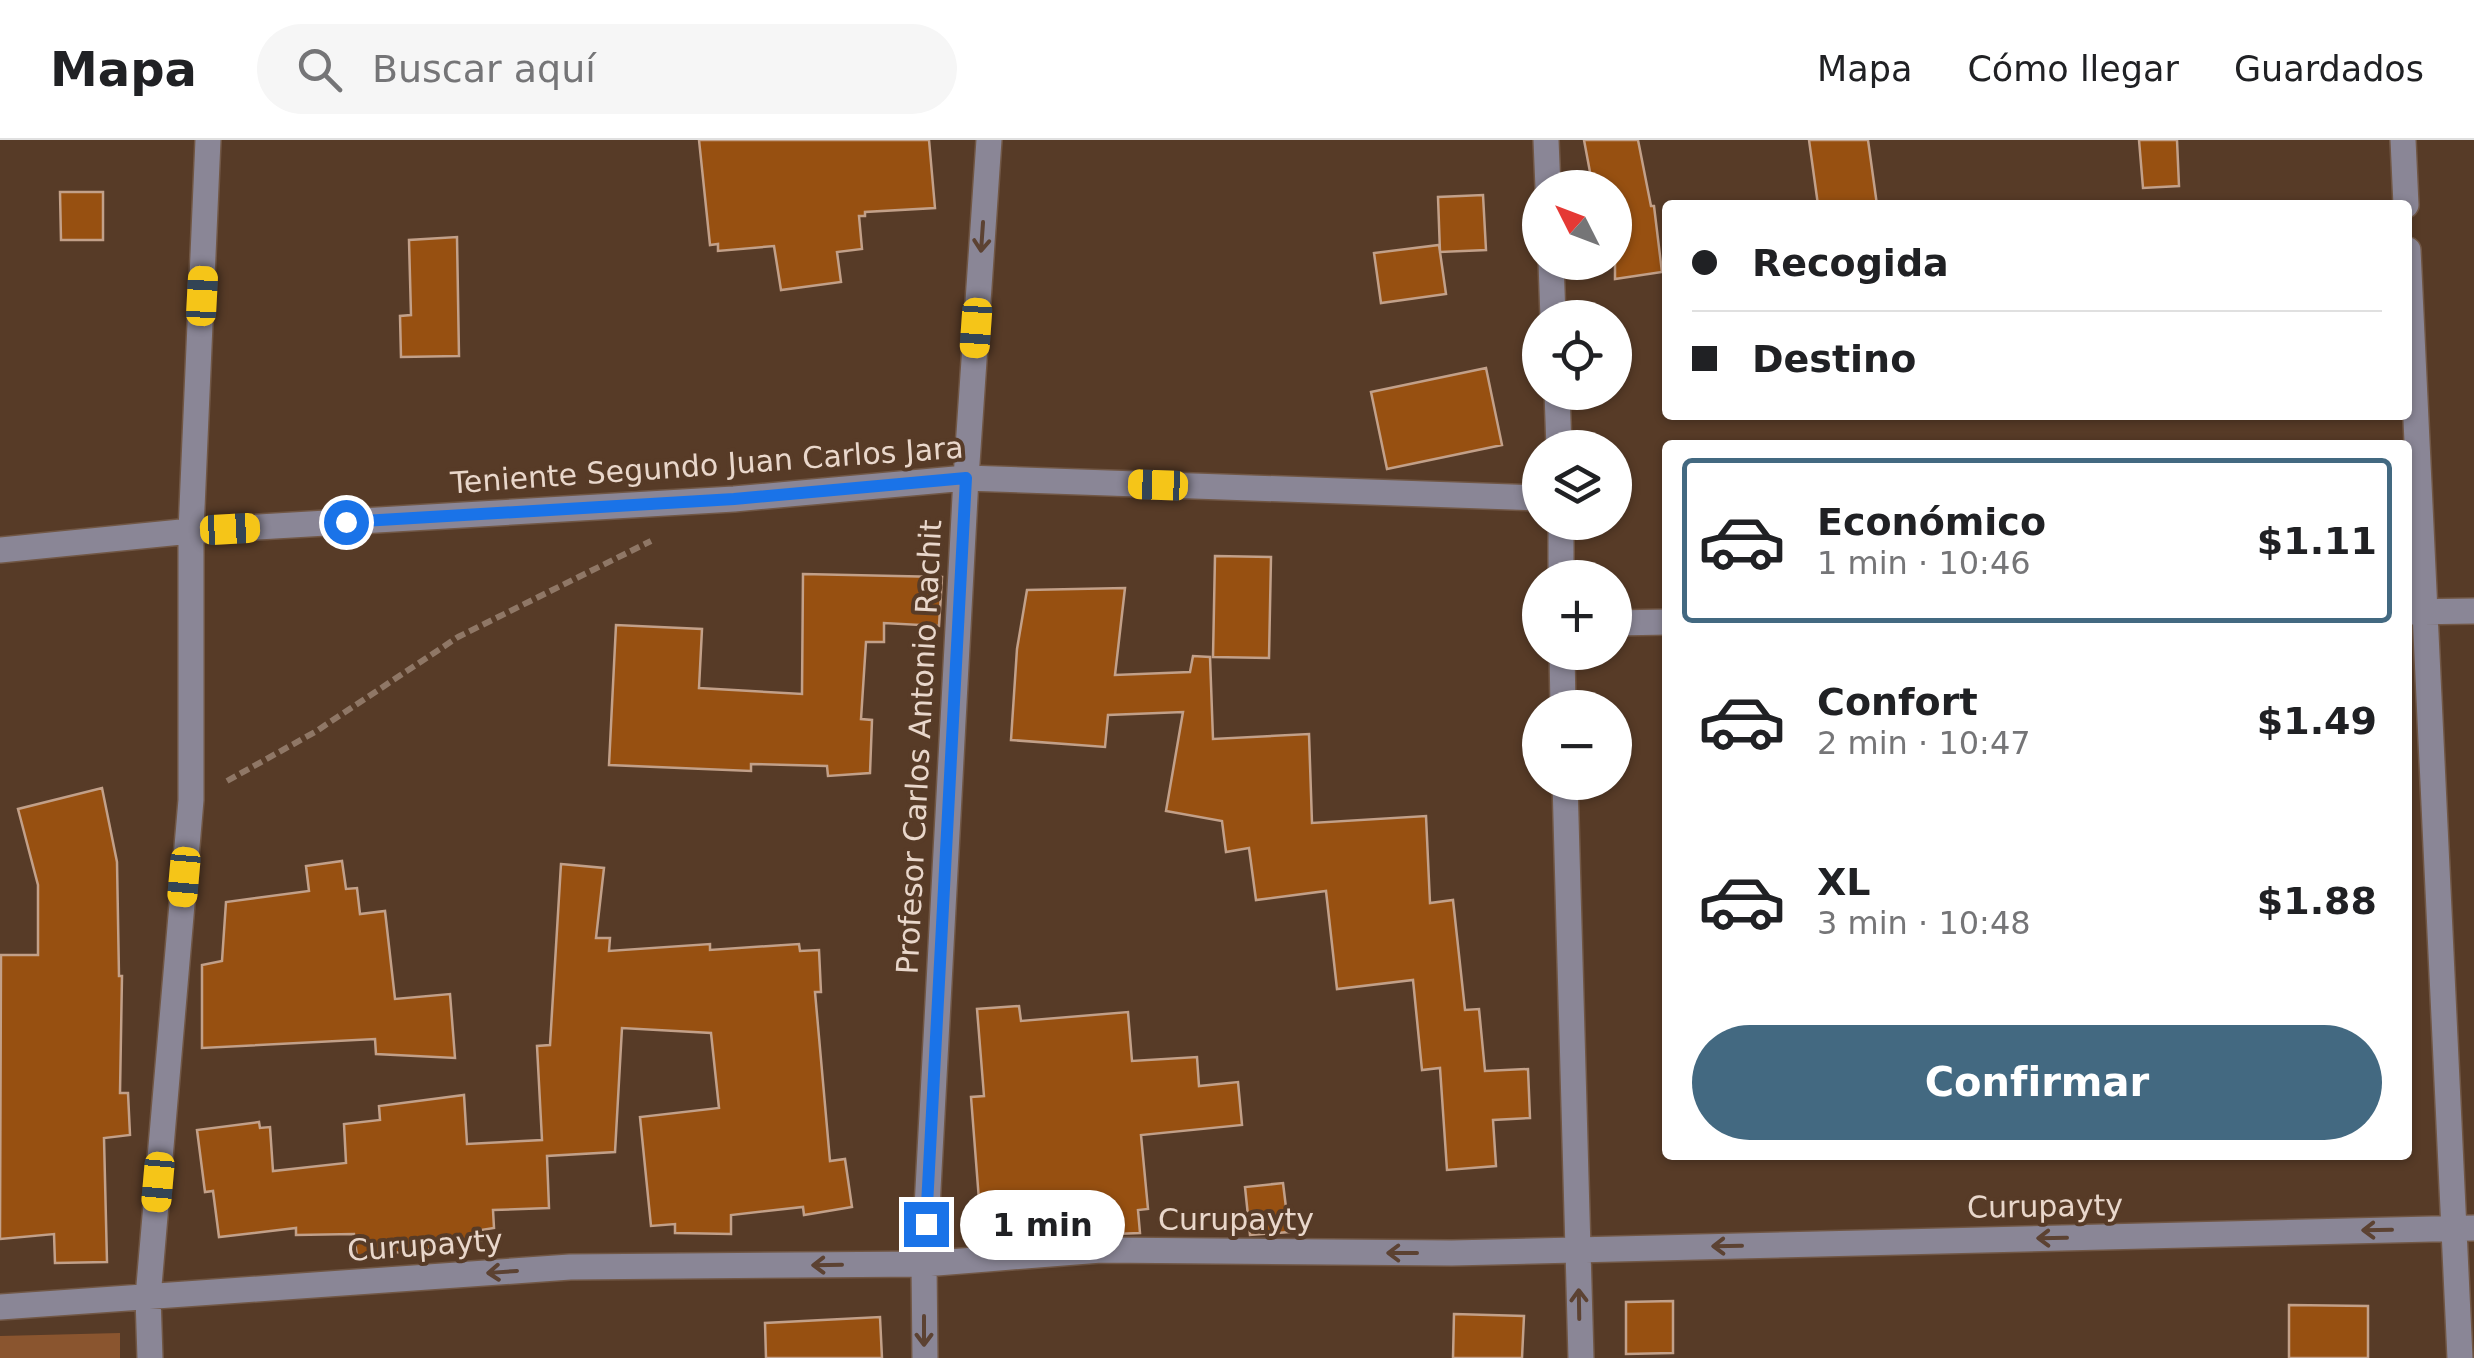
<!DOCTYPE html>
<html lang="es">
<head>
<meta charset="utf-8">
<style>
  :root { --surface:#fff; --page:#f6f6f6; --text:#202124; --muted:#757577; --line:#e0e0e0; --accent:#436981 }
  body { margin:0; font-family:"DejaVu Sans",sans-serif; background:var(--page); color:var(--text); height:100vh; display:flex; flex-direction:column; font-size:38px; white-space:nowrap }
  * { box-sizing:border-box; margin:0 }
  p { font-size:32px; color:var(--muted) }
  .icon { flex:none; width:55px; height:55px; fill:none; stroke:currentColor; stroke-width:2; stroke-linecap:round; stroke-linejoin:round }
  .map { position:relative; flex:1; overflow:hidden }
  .panel { position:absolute; left:1662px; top:300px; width:750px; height:720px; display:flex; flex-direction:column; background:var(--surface); border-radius:10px; box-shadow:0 2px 8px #0004 }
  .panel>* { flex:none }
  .banner { position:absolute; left:1662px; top:60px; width:750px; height:220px; border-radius:10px; box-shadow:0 2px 8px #0004; display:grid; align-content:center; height:220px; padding:0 30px; background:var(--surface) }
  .needle { width:65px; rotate:312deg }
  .controls { position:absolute; left:1522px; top:30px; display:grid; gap:20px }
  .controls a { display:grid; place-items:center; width:110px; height:110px; border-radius:50%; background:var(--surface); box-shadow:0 2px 8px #0004; font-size:50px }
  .end { position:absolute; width:45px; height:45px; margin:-22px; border:12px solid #1a73e8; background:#fff; box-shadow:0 0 0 5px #fff }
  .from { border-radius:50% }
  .bubble { position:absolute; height:70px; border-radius:35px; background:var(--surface); box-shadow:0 2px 8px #0004; font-size:32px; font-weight:700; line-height:70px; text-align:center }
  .car { position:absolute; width:30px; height:60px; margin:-30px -15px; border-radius:12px; box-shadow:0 0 8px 2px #0007; background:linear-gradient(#f5c518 24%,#345 0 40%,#f5c518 0 76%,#345 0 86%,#f5c518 0) }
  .banner b { display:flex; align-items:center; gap:35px; height:95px; font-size:38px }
  .banner b+b { border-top:2px solid var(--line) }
  .banner i { width:25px; height:25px; background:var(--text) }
  ul { padding:18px 0 0; list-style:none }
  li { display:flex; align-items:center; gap:30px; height:165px; margin:0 20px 15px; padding:0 10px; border:5px solid transparent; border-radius:10px }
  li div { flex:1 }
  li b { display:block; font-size:38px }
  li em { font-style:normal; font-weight:700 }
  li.current { border-color:var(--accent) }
  li>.icon { width:90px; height:90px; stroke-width:1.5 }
  .button { display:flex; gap:20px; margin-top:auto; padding:20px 30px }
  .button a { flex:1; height:115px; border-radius:60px; background:var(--accent); color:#fff; font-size:40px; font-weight:700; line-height:115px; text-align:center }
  header { display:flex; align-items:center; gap:60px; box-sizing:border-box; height:140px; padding:0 50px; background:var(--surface); border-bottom:2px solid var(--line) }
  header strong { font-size:48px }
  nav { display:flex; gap:55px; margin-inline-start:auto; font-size:35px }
  .search { width:700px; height:90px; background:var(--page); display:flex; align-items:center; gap:25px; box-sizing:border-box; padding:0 35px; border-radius:55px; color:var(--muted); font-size:38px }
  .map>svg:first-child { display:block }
  .green { fill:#8a552f }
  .building { fill:#975011; stroke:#c2a089; stroke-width:2.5 }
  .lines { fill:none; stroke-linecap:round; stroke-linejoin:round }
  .minor-casing { stroke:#715745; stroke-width:28 }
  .path { stroke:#8f7766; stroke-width:6; stroke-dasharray:10 5; stroke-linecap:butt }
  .minor { stroke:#8a8696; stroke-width:25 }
  .oneway { stroke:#5c4232 }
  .route { stroke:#1a73e8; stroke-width:12 }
  .labels { text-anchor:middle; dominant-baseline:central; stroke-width:8; stroke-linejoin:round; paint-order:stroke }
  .street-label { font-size:30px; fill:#e9d7cb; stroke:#573b27 }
</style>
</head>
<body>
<header>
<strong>Mapa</strong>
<div class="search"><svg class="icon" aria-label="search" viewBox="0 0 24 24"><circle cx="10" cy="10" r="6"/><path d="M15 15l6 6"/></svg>Buscar aquí</div>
<nav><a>Mapa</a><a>Cómo llegar</a><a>Guardados</a></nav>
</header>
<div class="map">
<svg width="2474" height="1218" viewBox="0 0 2474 1218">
  <rect width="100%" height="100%" fill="#573b27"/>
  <!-- green -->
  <path class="green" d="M120,1193V1218H0V1196Z"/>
  <!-- building -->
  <path class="building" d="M699,0H929L935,68L865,72V76H859L862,109L837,112L841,142L781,150L774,106L718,111V104L710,105Z
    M1584,0H1638L1651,66H1654L1662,132L1615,139V48H1593Z
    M1809,0H1868L1877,65H1818Z
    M2139,0H2177L2179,46L2143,48Z
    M60,52H103V100H61Z
    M1483,55L1486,110L1440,112L1438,57Z
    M457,97L459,216L401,217L400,176L411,175L409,100Z
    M1439,105L1446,154L1381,163L1374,113Z
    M1486,228L1502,305L1387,329L1371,252Z
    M1215,416L1271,417L1269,518L1213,517Z
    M803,434L942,437L939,486L884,483V502H866L861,579L872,580L870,633L828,636L827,626L751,624V631L609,625L616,485L702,489L699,548L802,554Z
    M1125,448L1115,535L1190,532L1193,516L1210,517L1213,599L1309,594L1312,683L1426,676L1430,763L1453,760L1465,870L1479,869L1485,931L1528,929L1530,978L1493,980L1496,1026L1447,1030L1440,928L1422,930L1413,840L1337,849L1326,751L1256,760L1249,708L1226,712L1222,681L1166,671L1183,572L1108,575L1105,607L1011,600L1017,509L1027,450Z
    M102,648L117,722L119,836H122L120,953H128L130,995L104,998L107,1122L55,1123L54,1094L0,1099L1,815H38V745L18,669Z
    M342,721L346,749L357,748L360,774L385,771L395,859L450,854L455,918L376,914L375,899L202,908V825L222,821L226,762L309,751L306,726Z
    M561,724L604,728L596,798H610L609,811L710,804V810L799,804L800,811L819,810L821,852H815L830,1021L845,1019L852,1067L804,1075L803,1067L731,1075V1094L675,1093V1084L651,1086L640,977L719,968L711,893L622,888L615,1012L547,1016L549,1068L493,1070L494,1088L481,1090V1105L357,1116L354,1094L296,1095V1088L219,1097L213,1051L205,1052L197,990L259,982L260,988L270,987L273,1031L346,1023L344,984L380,980L379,966L464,955L467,1004L542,1000L537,906L550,905Z
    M1019,866L1021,881L1128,872L1132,921L1197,917L1199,946L1238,942L1242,985L1141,995L1148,1069L1138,1070L1140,1093L982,1099L971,957L984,956L977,869Z
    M1283,1043L1289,1092L1250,1095L1245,1047Z
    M1673,1161V1213L1626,1214V1162Z
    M2289,1165L2368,1166V1218H2289Z
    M1454,1174L1524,1176L1522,1218H1453Z
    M880,1177L882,1218H766L765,1183Z"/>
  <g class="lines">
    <defs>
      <path id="minor" d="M1546,0L1548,48
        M2403,0L2406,65
        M2408,110L2460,1218
        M1551,122L1553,178
        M1557,252L1559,308
        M0,410L191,391L734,359L966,338L1540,358
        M1561,438V382
        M2408,472L2474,471
        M1615,483L1668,482
        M1562,512L1563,568
        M1565,642L1581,1218
        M0,1167L570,1127L924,1124L1101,1110L1452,1113L2474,1088
        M150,1218L148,1157L191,660V391L208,0
        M925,1218L924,1124L966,338L989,0"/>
    </defs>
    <!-- minor casing -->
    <use href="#minor" class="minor-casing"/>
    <!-- path -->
    <path class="path" d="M227,641L315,592L458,497L651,401"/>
    <!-- minor -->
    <use href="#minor" class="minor"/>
  </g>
  <!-- one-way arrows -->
  <defs><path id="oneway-shaft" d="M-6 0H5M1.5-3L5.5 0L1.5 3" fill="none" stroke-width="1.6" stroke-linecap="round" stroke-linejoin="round" transform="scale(2.5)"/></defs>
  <g class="oneway">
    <use href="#oneway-shaft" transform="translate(982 97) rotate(94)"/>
    <use href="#oneway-shaft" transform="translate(2377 1090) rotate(179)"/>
    <use href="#oneway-shaft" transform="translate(2052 1098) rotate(179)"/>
    <use href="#oneway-shaft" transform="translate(1727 1106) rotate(179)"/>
    <use href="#oneway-shaft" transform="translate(1402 1113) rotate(-180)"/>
    <use href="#oneway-shaft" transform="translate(827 1125) rotate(179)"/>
    <use href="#oneway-shaft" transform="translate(502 1132) rotate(176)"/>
    <use href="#oneway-shaft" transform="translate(1579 1164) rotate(-91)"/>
    <use href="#oneway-shaft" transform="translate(924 1191) rotate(90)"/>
  </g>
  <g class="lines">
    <!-- route -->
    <path class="route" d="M346,382L734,359L966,338L926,1084"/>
  </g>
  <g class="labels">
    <!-- street labels -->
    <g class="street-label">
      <text transform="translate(707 325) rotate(-4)">Teniente Segundo Juan Carlos Jara</text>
      <text transform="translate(919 607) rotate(-87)">Profesor Carlos Antonio Rachit</text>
      <text transform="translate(2045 1066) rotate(-1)">Curupayty</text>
      <text x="1236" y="1079">Curupayty</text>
      <text transform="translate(425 1105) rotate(-4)">Curupayty</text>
    </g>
  </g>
</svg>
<div class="controls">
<a><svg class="needle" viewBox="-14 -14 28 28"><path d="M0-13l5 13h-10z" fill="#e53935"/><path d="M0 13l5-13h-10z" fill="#757577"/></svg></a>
<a><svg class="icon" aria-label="locate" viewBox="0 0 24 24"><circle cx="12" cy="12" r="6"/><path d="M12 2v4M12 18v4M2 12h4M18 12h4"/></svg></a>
<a><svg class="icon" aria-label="layers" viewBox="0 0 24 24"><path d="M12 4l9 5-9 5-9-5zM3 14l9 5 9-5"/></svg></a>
<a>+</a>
<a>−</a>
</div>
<i class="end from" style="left:346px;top:382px"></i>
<i class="end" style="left:926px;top:1084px"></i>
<div class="bubble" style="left:960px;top:1050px;width:165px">1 min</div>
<i class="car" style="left:202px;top:156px;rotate:3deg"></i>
<i class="car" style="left:976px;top:188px;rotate:184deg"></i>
<i class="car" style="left:1158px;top:345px;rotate:272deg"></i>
<i class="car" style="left:230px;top:389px;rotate:87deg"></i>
<i class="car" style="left:184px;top:737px;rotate:185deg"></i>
<i class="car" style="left:158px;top:1042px;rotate:185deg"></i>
<div class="banner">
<b><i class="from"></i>Recogida</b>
<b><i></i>Destino</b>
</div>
<section class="panel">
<ul>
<li class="current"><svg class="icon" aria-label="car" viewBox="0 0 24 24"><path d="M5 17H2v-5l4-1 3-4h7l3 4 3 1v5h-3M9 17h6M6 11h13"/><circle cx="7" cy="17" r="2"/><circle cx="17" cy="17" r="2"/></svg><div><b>Económico</b><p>1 min · 10:46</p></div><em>$1.11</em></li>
<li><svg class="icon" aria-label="car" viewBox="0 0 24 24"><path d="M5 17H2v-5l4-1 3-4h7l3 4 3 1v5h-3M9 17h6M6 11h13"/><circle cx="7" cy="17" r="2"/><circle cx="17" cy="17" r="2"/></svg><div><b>Confort</b><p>2 min · 10:47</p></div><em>$1.49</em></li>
<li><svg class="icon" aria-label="car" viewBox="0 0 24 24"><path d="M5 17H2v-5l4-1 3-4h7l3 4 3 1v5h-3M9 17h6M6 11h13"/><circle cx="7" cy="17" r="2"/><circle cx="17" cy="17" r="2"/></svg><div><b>XL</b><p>3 min · 10:48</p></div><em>$1.88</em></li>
</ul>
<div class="button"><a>Confirmar</a></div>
</section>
</div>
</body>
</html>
